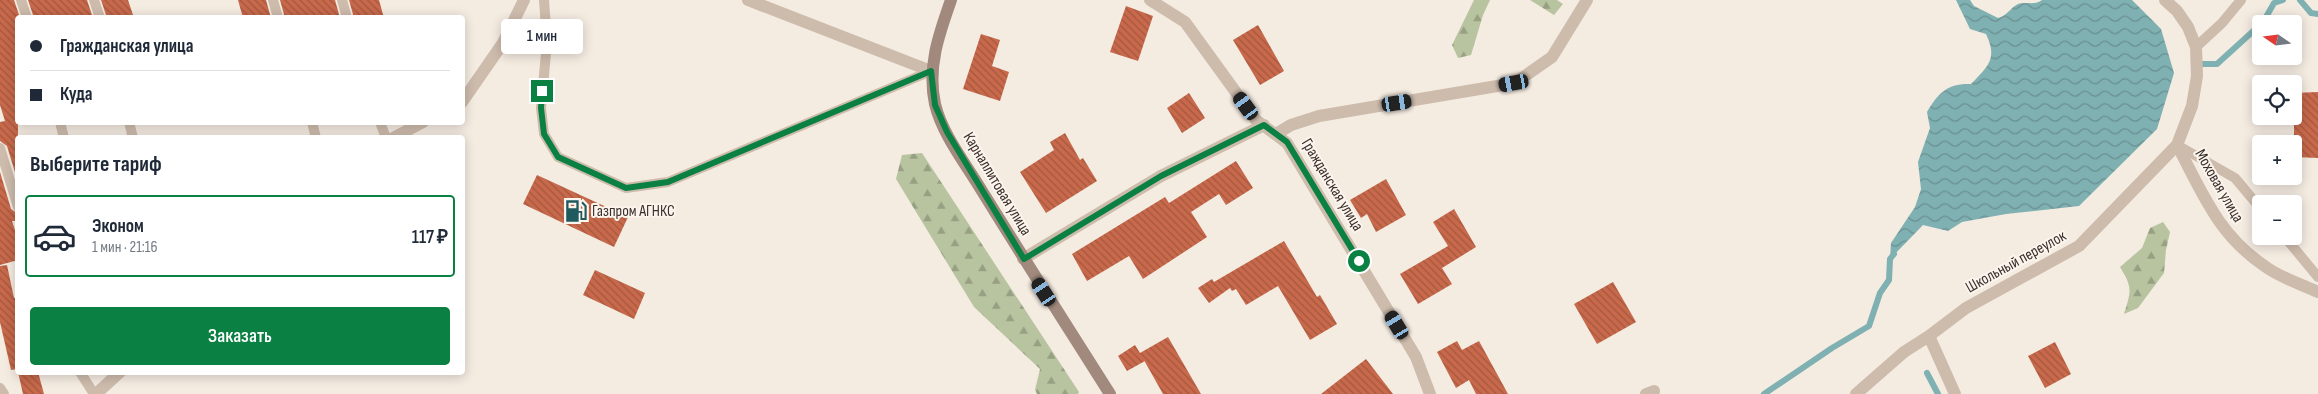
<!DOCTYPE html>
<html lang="ru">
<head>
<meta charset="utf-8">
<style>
  :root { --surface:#fff; --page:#f6f6f7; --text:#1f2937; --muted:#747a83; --line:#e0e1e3; --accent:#0b8043 }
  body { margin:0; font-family:"Sofia Sans Condensed",sans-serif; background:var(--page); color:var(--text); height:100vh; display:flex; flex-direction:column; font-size:19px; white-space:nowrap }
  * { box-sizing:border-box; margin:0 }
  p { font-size:16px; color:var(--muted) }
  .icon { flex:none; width:28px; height:28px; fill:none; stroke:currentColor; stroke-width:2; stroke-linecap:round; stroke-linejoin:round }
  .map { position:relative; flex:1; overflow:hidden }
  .drawer { position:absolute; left:15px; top:135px; width:450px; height:240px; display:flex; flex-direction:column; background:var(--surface); border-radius:5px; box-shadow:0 2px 12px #0003 }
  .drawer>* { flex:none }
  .guide { position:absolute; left:15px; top:15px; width:450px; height:110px; border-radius:5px; box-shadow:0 2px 12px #0003; display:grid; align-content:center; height:110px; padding:0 15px; background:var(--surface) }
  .needle { width:32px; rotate:284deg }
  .buttons { position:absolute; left:2252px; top:15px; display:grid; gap:10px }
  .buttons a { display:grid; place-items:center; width:50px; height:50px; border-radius:5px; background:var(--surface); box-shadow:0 2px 12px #0003; font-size:25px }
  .end { position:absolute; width:22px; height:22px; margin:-11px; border:6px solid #0b8043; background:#fff; box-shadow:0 0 0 2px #fff }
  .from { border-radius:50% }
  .bubble { position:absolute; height:35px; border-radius:5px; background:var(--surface); box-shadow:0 2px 12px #0003; font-size:16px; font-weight:600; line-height:35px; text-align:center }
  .car { position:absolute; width:15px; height:30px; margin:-15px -8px; border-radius:6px; box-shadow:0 0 4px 1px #0007; background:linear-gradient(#222 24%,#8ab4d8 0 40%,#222 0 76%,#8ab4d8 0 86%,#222 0) }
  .guide b { display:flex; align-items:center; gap:18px; height:48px; font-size:19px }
  .guide b+b { border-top:1px solid var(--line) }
  .guide i { width:12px; height:12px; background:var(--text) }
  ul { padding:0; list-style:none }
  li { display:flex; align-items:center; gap:15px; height:82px; margin:0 10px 8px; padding:0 5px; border:2px solid transparent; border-radius:5px }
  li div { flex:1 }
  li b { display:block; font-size:19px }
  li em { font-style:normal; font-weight:600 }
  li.selected { border-color:var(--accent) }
  li>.icon { width:45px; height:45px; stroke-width:1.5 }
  h2 { padding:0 15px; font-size:22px; line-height:60px }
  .cta { display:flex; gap:10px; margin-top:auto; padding:10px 15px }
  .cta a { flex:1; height:58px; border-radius:5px; background:var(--accent); color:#fff; font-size:20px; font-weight:600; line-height:58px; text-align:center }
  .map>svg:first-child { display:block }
  .forest { fill:url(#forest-firs) }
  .water { fill:url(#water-waves) }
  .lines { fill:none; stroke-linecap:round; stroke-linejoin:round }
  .stream { stroke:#7fb0b2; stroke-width:6 }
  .building { fill:url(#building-back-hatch) }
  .lane { stroke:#cdbbac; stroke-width:10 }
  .street { stroke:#cdbbac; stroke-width:12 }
  .secondary { stroke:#a18a7d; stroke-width:12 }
  .route { stroke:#0b8043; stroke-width:6 }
  .labels { text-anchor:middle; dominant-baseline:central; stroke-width:4; stroke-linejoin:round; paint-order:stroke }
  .street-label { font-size:16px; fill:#3b302b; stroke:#fbf5ee }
  .poi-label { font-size:16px; fill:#3b302b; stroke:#fbf5ee; text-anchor:start }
</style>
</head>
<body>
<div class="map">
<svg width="2318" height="394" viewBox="0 0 2318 394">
  <defs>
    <pattern id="forest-firs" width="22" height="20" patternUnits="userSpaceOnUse" patternTransform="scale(1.25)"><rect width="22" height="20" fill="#b8c4a0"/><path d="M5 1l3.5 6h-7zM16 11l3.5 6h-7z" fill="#97a083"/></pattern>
    <pattern id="water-waves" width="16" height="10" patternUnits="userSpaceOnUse" patternTransform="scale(1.25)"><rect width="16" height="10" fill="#7fb0b2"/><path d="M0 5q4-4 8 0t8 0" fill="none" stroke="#699091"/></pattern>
    <pattern id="building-back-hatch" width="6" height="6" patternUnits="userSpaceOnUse" patternTransform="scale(1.25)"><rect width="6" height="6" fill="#c8694b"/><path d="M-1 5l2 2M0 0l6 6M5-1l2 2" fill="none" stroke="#a4573f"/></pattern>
  </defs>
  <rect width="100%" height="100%" fill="#f4ebe1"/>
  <!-- forest -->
  <path class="forest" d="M1474,0H1490L1483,15L1471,55L1458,58L1452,45Z
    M1530,0H1557L1563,4L1554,15Z
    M922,153L1079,392L1078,394H1037L1035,390L1040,369L974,307L896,179L902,155Z
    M2163,222L2170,232L2166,250L2164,273L2138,308L2124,314C2131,291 2133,288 2120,267L2142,248L2150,228Z"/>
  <!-- water -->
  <path class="water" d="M1956,0H1970L1974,6L1998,18C2007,16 2010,8 2018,4C2026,1 2035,6 2042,0H2132L2161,29L2174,73L2157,129L2079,206L2006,214L1962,222L1948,231L1923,225L1890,259L1891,243L1915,207L1921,189L1918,162L1930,128L1927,112C1938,93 1948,83 1971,84C1988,66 1998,59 1986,34L1970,29Z"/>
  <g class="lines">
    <!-- stream -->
    <path class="stream" d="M2300,0L2311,13L2318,14
      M2262,24L2274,3L2283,0
      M2203,64H2217L2261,24
      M1927,373L1938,394
      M1764,394L1832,348L1869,326L1880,293L1889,280L1890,259L1894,254"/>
  </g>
  <!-- building -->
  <path class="building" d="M0,0H14L20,18H18V182L7,146L0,141V122L5,121L0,105Z
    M28,0H87L93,18H34Z
    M101,0H128L134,18H107Z
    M238,0H266L271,18H243Z
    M280,0H335L340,18H285Z
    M349,0H379L384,18H354Z
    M1126,6L1153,16L1138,61L1110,52Z
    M1258,25L1284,71L1260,85L1233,40Z
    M981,34L1000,40L992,66L1009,72L1000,101L963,89Z
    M2318,92V158L2294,157V93Z
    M1189,93L1205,118L1182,133L1167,108Z
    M1065,133L1080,160L1083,158L1097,181L1046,213L1020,172L1054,150L1050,142Z
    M1236,161L1253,188L1226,205L1219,194L1191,212L1207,237L1143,279L1129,256L1087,281L1072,254L1165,197L1169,203Z
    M0,172L11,209L18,214V221H12L18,239V260L0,265Z
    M537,175L628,217L614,247L523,204Z
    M1386,179L1406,215L1376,232L1367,214L1361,218L1350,200Z
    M1454,209L1476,247L1442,268L1452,284L1418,304L1400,274L1448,246L1433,222Z
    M1284,241L1317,297L1320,295L1337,324L1310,340L1278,286L1246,305L1236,289L1232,291L1230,288L1209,303L1198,288L1212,279L1214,282Z
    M7,265L14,298L18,297V369L11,370L0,322V266Z
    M595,270L645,293L634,319L583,295Z
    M1613,282L1636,322L1597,344L1574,304Z
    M1168,337L1201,394H1163L1140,353Z
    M1457,341L1462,350L1479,341L1508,394H1476L1469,380L1456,388L1437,352Z
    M2055,342L2071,374L2045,388L2028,356Z
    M1135,345L1145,361L1127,371L1118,356Z
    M1366,359L1393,394H1321Z
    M18,372H38L44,394H23Z"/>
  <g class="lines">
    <!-- lane -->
    <path class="lane" d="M21,0L27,18
      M94,0L100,18
      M273,0L278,18
      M342,0L347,18
      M544,0L547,42L541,108L544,134L558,157L626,188L668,182L931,71
      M2196,47L2222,23L2241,0
      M60,122L64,138
      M129,122L133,138
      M312,122L316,138
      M380,122L386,138
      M2177,145L2235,178L2261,209
      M0,148L18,207
      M2284,236L2318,277
      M80,372L94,394
      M0,388L4,394"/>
    <!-- street -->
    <path class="street" d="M748,0L931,71
      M1150,0L1185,22L1256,120L1287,143L1416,357L1430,394
      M462,102L503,43L524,0
      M1276,134L1291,125L1319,116L1515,83L1552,57L1587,0
      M393,138L423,122
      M2177,145C2203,194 2218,235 2266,267C2281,278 2301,284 2318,292
      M1023,259L1161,176L1264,125
      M1929,336L1955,394
      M96,394L120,372
      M1646,394L1654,391
      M1856,394L1904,352L1929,336L1966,308L2079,246L2177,145L2192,106L2197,76L2196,47L2188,27L2177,11L2165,0"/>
    <!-- secondary -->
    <path class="secondary" d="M951,0C939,34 927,67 935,104C942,134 966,164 982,191C1024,259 1067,326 1110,394"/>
  </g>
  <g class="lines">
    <!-- route -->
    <path class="route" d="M542,91L541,108L544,134L558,157L626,188L668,182L931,71L935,105L947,132L1024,259L1161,176L1264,125L1287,142L1359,261"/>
  </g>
  <!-- icons -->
  <defs>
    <symbol id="fuel-bare" viewBox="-9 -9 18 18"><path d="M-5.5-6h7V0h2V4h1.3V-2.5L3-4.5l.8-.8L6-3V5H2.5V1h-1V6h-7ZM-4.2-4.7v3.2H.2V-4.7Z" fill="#1f5a5e" stroke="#fbf5ee" stroke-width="2.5" paint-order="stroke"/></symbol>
  </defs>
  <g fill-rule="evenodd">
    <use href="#fuel-bare" x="560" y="195" width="32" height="32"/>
  </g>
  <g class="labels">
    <!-- street labels -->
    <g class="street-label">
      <text transform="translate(997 184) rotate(59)">Карналлитовая улица</text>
      <text transform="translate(1332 185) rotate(59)">Гражданская улица</text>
      <text transform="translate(2219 186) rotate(60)">Моховая улица</text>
      <text transform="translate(2016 262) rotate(-29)">Школьный переулок</text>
    </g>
    <!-- poi labels -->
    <g class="poi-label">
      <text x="592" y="211">Газпром АГНКС</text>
    </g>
  </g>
</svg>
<div class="buttons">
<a><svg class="needle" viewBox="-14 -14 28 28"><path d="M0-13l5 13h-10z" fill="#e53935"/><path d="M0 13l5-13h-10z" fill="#747a83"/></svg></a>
<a><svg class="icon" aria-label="locate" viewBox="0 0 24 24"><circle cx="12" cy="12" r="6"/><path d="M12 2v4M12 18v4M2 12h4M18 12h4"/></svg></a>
<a>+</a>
<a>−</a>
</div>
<i class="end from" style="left:1359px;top:261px"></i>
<i class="end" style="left:542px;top:91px"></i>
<div class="bubble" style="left:501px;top:19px;width:82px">1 мин</div>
<i class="car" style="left:1514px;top:83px;rotate:260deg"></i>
<i class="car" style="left:1397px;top:103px;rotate:81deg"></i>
<i class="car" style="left:1246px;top:106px;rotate:324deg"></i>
<i class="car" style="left:1044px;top:292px;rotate:327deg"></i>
<i class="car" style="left:1397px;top:325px;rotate:329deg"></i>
<div class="guide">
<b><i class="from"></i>Гражданская улица</b>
<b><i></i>Куда</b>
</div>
<section class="drawer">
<h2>Выберите тариф</h2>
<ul>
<li class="selected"><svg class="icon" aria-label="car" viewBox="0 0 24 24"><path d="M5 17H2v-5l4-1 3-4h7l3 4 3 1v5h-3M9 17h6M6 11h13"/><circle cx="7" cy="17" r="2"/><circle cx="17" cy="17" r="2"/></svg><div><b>Эконом</b><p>1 мин · 21:16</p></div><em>117 ₽</em></li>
</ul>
<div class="cta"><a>Заказать</a></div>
</section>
</div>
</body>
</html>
